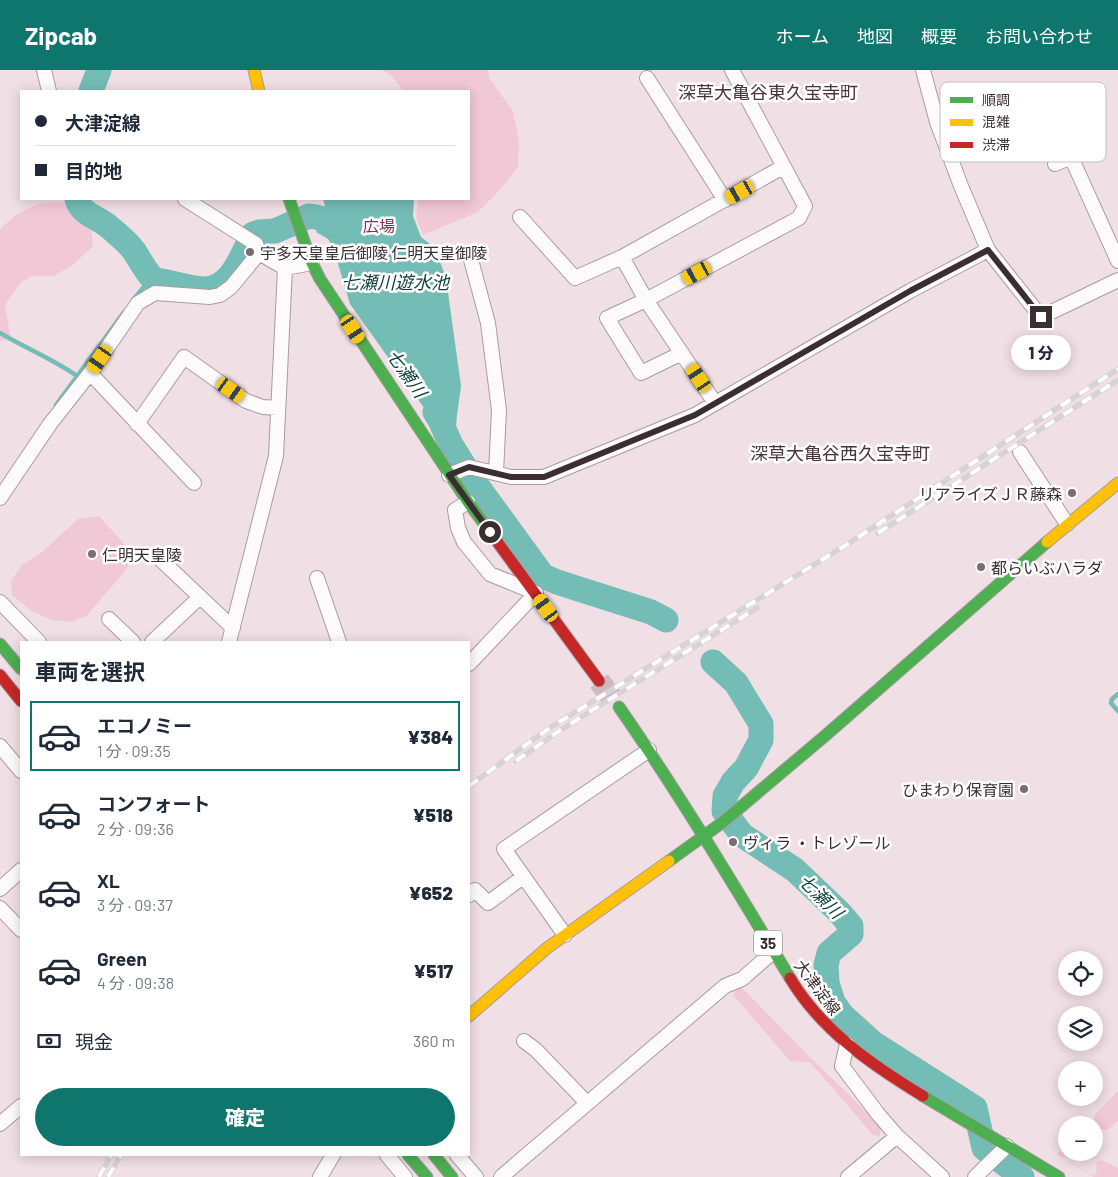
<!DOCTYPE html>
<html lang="ja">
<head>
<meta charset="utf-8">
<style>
  :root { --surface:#fff; --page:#f2f2f3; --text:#1f2937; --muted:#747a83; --line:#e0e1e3; --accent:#0f766e }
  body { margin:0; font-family:Barlow,"Noto Sans JP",sans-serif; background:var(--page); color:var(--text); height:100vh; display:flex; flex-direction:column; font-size:19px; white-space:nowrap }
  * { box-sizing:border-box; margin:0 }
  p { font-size:16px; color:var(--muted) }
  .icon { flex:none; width:28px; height:28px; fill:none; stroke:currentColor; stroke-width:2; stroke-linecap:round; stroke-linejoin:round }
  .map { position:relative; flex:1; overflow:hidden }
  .details { position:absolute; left:20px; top:571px; width:450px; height:515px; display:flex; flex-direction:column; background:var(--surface); border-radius:0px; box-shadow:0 2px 12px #0003 }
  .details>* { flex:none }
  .guide { position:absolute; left:20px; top:20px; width:450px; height:110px; border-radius:0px; box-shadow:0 2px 12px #0003; display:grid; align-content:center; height:110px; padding:0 15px; background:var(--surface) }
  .buttons { position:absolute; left:1058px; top:881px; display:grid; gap:10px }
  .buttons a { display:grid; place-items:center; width:45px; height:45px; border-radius:50%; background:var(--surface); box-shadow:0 2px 12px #0003; font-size:25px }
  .end { position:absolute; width:22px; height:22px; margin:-11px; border:6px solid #3a2e31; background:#fff; box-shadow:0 0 0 2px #fff }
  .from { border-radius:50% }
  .bubble { position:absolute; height:35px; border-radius:18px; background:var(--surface); box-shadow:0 2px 12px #0003; font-size:16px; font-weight:800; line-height:35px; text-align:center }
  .car { position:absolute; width:15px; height:30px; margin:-15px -8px; border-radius:6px; box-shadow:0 0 4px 1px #0007; background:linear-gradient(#f5c518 24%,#345 0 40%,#f5c518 0 76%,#345 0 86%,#f5c518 0) }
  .guide b { display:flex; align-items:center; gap:18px; height:48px; font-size:19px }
  .guide b+b { border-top:1px solid var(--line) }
  .guide i { width:12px; height:12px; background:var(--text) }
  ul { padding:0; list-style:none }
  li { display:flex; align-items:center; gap:15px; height:70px; margin:0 10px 8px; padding:0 5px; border:2px solid transparent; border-radius:0px }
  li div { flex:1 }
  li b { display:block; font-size:19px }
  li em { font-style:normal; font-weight:800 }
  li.selected { border-color:var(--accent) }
  li>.icon { width:45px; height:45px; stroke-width:1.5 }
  h2 { padding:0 15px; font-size:22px; line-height:60px }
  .pay { display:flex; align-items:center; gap:12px; height:55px; padding:0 15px; font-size:19px }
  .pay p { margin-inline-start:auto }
  .action { display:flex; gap:10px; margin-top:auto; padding:10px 15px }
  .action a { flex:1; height:58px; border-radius:30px; background:var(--accent); color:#fff; font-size:20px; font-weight:800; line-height:58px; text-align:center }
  header { display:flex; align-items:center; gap:30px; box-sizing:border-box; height:70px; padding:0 25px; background:var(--accent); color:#fff }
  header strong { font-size:24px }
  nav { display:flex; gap:28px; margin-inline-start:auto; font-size:18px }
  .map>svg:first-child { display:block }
  .green { fill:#f1c8d5 }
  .water { fill:#74bcb6 }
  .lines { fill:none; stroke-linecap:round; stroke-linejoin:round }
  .stream { stroke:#74bcb6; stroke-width:4.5 }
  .river { stroke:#74bcb6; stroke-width:25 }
  .primary-tunnel { stroke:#ccbcc0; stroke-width:22; stroke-dasharray:22 11; stroke-linecap:butt }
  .street-casing { stroke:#a89ca0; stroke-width:16 }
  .fast-casing { stroke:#a89ca0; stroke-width:13 }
  .slow-casing { stroke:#a89ca0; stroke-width:13 }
  .jam-casing { stroke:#a89ca0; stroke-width:13 }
  .street { stroke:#fdfafb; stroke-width:14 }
  .fast { stroke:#4caf50; stroke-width:11 }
  .slow { stroke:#ffc107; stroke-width:11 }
  .jam { stroke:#c62828; stroke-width:11 }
  .rail-casing { stroke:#d7d2d4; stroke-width:5.5 }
  .rail { stroke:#fff; stroke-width:4; stroke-dasharray:11; stroke-linecap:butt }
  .route { stroke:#3a2e31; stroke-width:6 }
  .poi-dot { fill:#7a6c70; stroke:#fff; stroke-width:2 }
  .labels { text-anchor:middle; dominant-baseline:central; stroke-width:5; stroke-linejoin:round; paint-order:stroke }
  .shield { fill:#fff; stroke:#756d6f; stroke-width:1 }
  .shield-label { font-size:15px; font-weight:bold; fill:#3a2e31 }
  .park-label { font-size:16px; fill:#892d53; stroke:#fff }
  .poi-label { font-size:16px; fill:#3a2e31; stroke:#fff; text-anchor:start }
  .street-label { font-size:16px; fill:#3a2e31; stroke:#fff }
  .neighbourhood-label { font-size:18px; fill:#4a333a; stroke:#fff }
  .water-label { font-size:18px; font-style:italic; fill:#0d3f3b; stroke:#fff }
  .key { fill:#fff; stroke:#c4c0c1; stroke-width:1 }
  .key-label { font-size:14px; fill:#3a2e31 }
</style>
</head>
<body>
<header>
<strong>Zipcab</strong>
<nav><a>ホーム</a><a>地図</a><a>概要</a><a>お問い合わせ</a></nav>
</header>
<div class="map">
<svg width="1118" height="1107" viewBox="0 0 1118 1107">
  <rect width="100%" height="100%" fill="#f0dfe4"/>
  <!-- green -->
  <path class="green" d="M383,0H488L489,8L513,41L519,71L518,97L498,122L478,142L423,165L416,147L418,129H469V21H403L392,6Z
    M72,133L91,153L93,176L74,194L54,206H32L21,212L5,235L11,269L0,271V160C10,148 27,136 44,133C53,132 63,133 72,133Z
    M99,446L132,483L127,499L94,537L86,546L72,552L52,550L32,541L12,525L11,511L22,495L40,484L78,449Z
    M741,917L815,992L881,1056L880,1066L873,1065L810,992L790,991L734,926L735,919Z
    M1118,1021V1051L1107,1060L1098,1059L1094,1049L1095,1044Z
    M1059,1082L1066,1083L1064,1088L1094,1106L1097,1100L1096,1093L1101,1090L1118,1098V1107H1094L1057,1084Z"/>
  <!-- water -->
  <path class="water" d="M323,129H414L413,146L416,154L421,167L430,174L439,189L446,208L461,316L457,345L455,368L443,376L432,349L350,234L333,177L328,169L316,162L327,144Z"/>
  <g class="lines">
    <!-- stream -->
    <path class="stream" d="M133,230L148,212L154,210
      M0,263C25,278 53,289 77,306
      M56,335L124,242
      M1118,624L1112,629L1111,633L1118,641"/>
    <!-- river -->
    <path class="river" d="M91,21L99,0
      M77,129C81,144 97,147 108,156C117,164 127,171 134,181C141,191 145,201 154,210C169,211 191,219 204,219C232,219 242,184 253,164L259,162L275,161L309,146C325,147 342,158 347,173
      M435,342L440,350L451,375L473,410L543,506L557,512L651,542L666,550
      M713,592L736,613L761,654V670L746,698L733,712L725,726L724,741L742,765L795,800L839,842L851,856V864L829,883L826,895L827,913L833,932L842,945L873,973L975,1038L984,1078L1022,1107"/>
    <!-- primary-tunnel -->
    <path class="primary-tunnel" d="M599,611L619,637"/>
    <defs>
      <path id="street" d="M44,0L49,21
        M923,0L937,52L961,116L988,180
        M647,8L725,130
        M1071,87L1118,191
        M1055,94L1085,81
        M185,129L256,174L259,183L285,198L312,193
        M520,147L575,208L622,187L783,97
        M470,186L488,253L499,340L496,403
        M622,187L646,230L715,333
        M682,283L641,303L607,248L646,230L799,148L805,136L732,0
        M90,303L194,413
        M137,354L184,287L246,331L263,337L278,338
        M1020,382L1067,454
        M449,405L469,397L511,407H544L695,345L910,221L988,180L1041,247L1118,210
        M0,428L50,354L90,303L138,233L155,223L210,227L220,225L231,217L259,183
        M468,432L455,440L458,458L464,472L490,504L536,523L469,594
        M160,489L233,558
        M317,508L339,572
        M0,532L39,572
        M109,549L133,572
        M152,572L200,527
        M229,572L276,386L285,198
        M0,676L21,701
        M0,819L21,800
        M469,825L475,820L488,833L523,807
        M0,838L21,860
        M565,865L504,779L649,680
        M524,971L536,980L586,1032
        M847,974L842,996L878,1044L897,1066L942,1107
        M0,1054L21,1036
        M387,1085L405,1107
        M457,1085L476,1107
        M320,1107L333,1085
        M501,1107L725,916L742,909L773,882
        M848,1107L897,1066
        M975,1107L1007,1076"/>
      <path id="fast" d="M289,129L312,193L320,209L468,432L493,466
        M0,574L21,599
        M619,637C680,725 735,817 790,908
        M669,791L723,752L826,665L1047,472
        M923,1026L1059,1107
        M408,1085L427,1107
        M434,1085L452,1107"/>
      <path id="slow" d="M254,0L259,21
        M1047,472L1118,413
        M469,946L547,878L669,791"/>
      <path id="jam" d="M493,466L599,611
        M0,605L21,631
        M790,908C821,960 872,995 923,1026"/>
    </defs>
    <!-- street casing -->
    <use href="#street" class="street-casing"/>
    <!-- fast casing -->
    <use href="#fast" class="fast-casing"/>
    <!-- slow casing -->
    <use href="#slow" class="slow-casing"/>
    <!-- jam casing -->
    <use href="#jam" class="jam-casing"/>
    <!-- street -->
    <use href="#street" class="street"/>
    <!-- fast -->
    <use href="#fast" class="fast"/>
    <!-- slow -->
    <use href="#slow" class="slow"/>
    <!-- jam -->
    <use href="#jam" class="jam"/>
    <defs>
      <path id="rail" d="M878,463L1118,310
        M516,691L562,659L757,538
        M469,716L548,659L846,475L1118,299
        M99,1107L111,1085
        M108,1107L121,1085"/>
    </defs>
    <!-- rail casing -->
    <use href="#rail" class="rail-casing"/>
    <!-- rail -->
    <use href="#rail" class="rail"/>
  </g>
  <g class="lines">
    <!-- route -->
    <path class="route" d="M490,462L449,405L469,397L511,407H544L695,345L910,221L988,180L1041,247"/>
  </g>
  <!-- markers -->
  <g class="poi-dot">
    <circle cx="250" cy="182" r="5"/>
    <circle cx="1072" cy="423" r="5"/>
    <circle cx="92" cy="484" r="5"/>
    <circle cx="981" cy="497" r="5"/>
    <circle cx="1024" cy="719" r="5"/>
    <circle cx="733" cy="772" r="5"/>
  </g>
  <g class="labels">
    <!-- shield labels -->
    <rect class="shield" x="754" y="860.5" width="28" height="25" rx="4"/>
    <g class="shield-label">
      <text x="768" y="873">35</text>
    </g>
    <!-- park labels -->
    <g class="park-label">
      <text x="379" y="155">広場</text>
    </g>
    <!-- poi labels -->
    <g class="poi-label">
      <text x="260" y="182">宇多天皇皇后御陵 仁明天皇御陵</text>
      <text x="1062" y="423" text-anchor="end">リアライズＪＲ藤森</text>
      <text x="102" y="484">仁明天皇陵</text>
      <text x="991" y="497">都らいぶハラダ</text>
      <text x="1014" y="719" text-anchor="end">ひまわり保育園</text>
      <text x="743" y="772">ヴィラ ・トレゾール</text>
    </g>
    <!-- street labels -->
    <g class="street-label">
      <text transform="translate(818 917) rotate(53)">大津淀線</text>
    </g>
    <!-- neighbourhood labels -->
    <g class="neighbourhood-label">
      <text x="768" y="22">深草大亀谷東久宝寺町</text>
      <text x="840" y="383">深草大亀谷西久宝寺町</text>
    </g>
    <!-- water labels -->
    <g class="water-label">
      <text x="395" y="212">七瀬川遊水池</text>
      <text transform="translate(407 303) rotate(55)">七瀬川</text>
      <text transform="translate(821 826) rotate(45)">七瀬川</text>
    </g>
  </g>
  <!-- legend -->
  <rect x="940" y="12" width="166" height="80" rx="8" class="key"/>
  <rect x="950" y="27" width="23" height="6" fill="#4caf50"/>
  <rect x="950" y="49" width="23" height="7" fill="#ffc107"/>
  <rect x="950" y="72" width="23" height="6" fill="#c62828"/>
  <g class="key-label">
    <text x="982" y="35">順調</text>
    <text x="982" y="57">混雑</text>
    <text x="982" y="80">渋滞</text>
  </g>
</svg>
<div class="buttons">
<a><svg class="icon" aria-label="locate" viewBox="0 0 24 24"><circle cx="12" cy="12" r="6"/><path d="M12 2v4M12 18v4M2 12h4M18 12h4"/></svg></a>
<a><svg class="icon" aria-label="layers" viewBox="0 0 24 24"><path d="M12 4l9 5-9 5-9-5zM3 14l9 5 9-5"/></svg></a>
<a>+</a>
<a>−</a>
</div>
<i class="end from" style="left:490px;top:462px"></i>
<i class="end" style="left:1041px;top:247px"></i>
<div class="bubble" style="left:1011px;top:265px;width:60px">1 分</div>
<i class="car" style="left:740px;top:122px;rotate:241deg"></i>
<i class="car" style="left:697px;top:203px;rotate:242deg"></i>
<i class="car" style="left:353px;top:259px;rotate:147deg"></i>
<i class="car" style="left:100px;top:289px;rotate:215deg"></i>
<i class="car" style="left:699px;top:308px;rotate:326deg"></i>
<i class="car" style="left:231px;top:320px;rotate:125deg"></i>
<i class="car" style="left:546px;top:538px;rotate:324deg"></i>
<div class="guide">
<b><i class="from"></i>大津淀線</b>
<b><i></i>目的地</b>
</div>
<section class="details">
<h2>車両を選択</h2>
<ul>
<li class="selected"><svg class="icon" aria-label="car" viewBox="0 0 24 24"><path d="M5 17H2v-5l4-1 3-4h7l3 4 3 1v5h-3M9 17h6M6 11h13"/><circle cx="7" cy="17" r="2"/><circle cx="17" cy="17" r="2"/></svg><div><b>エコノミー</b><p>1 分 · 09:35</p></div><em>¥384</em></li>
<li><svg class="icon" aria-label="car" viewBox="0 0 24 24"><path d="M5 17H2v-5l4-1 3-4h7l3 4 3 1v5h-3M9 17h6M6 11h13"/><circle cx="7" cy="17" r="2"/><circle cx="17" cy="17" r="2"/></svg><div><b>コンフォート</b><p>2 分 · 09:36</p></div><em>¥518</em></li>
<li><svg class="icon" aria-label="car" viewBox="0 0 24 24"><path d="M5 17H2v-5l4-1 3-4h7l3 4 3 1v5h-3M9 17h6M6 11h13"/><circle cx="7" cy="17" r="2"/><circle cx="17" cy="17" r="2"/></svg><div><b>XL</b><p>3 分 · 09:37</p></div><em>¥652</em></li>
<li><svg class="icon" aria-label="car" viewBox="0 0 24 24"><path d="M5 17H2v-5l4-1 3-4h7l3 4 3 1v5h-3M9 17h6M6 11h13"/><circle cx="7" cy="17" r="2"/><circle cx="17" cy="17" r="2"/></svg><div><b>Green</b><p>4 分 · 09:38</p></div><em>¥517</em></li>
</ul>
<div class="pay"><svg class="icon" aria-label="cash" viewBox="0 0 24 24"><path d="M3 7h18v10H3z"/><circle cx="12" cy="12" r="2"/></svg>現金<p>360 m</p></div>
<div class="action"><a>確定</a></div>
</section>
</div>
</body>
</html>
